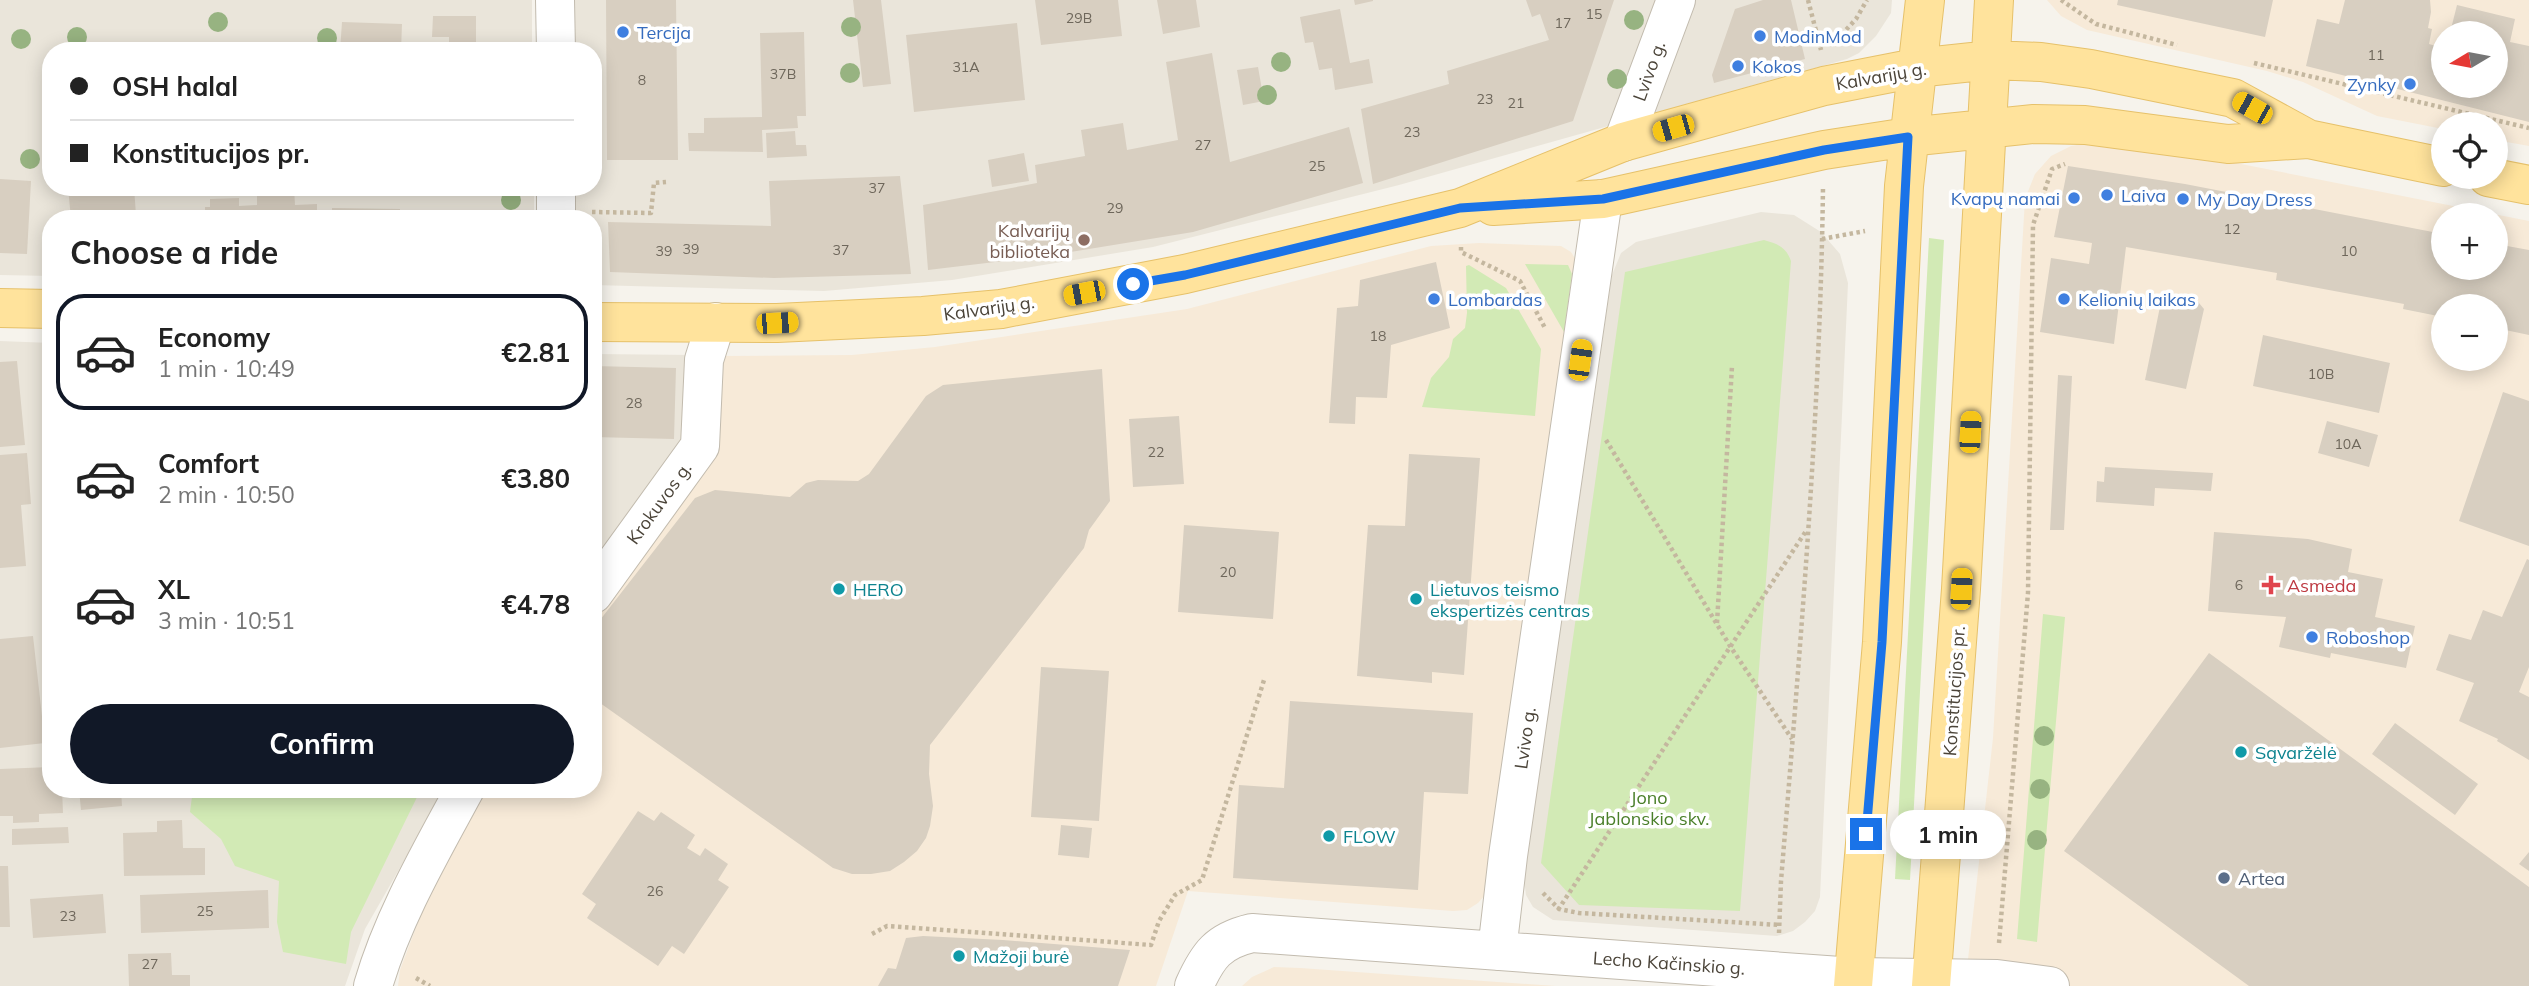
<!DOCTYPE html>
<html lang="en">
<head>
<meta charset="utf-8">
<style>
  :root { --surface:#fff; --page:#f2f2f2; --text:#222; --muted:#767676; --line:#e0e0e0; --accent:#111827 }
  body { margin:0; font-family:Mulish,sans-serif; background:var(--page); color:var(--text); height:100vh; display:flex; flex-direction:column; font-size:26px; white-space:nowrap }
  * { box-sizing:border-box; margin:0 }
  p { font-size:23px; color:var(--muted) }
  .icon { flex:none; width:38px; height:38px; fill:none; stroke:currentColor; stroke-width:2; stroke-linecap:round; stroke-linejoin:round }
  .map { position:relative; flex:1; overflow:hidden }
  .drawer { position:absolute; left:42px; top:210px; width:560px; height:588px; display:flex; flex-direction:column; background:var(--surface); border-radius:28px; box-shadow:0 4px 18px #0003 }
  .drawer>* { flex:none }
  .hud { position:absolute; left:42px; top:42px; width:560px; height:154px; border-radius:28px; box-shadow:0 4px 18px #0003; display:grid; align-content:center; height:154px; padding:0 28px; background:var(--surface) }
  .needle { width:46px; rotate:260deg }
  .controls { position:absolute; left:2431px; top:21px; display:grid; gap:14px }
  .controls a { display:grid; place-items:center; width:77px; height:77px; border-radius:50%; background:var(--surface); box-shadow:0 4px 18px #0003; font-size:35px }
  .end { position:absolute; width:32px; height:32px; margin:-16px; border:9px solid #1a73e8; background:#fff; box-shadow:0 0 0 4px #fff }
  .from { border-radius:50% }
  .bubble { position:absolute; height:49px; border-radius:24px; background:var(--surface); box-shadow:0 4px 18px #0003; font-size:23px; font-weight:700; line-height:49px; text-align:center }
  .car { position:absolute; width:21px; height:42px; margin:-21px -10px; border-radius:9px; box-shadow:0 0 5px 2px #0007; background:linear-gradient(#f5c518 24%,#345 0 40%,#f5c518 0 76%,#345 0 86%,#f5c518 0) }
  .hud b { display:flex; align-items:center; gap:24px; height:66px; font-size:26px }
  .hud b+b { border-top:2px solid var(--line) }
  .hud i { width:18px; height:18px; background:var(--text) }
  ul { padding:0; list-style:none }
  li { display:flex; align-items:center; gap:21px; height:116px; margin:0 14px 10px; padding:0 14px; border:4px solid transparent; border-radius:28px }
  li div { flex:1 }
  li b { display:block; font-size:26px }
  li em { font-style:normal; font-weight:700 }
  li.active { border-color:var(--accent) }
  li>.icon { width:63px; height:63px; stroke-width:1.5 }
  h2 { padding:0 28px; font-size:32px; line-height:84px }
  .action { display:flex; gap:14px; margin-top:auto; padding:14px 28px }
  .action a { flex:1; height:80px; border-radius:42px; background:var(--accent); color:#fff; font-size:28px; font-weight:700; line-height:80px; text-align:center }
  .map>svg:first-child { display:block }
  .residential { fill:#eae5da }
  .commercial { fill:#f7ead8; fill-rule:evenodd }
  .green { fill:#d2eab5 }
  .building { fill:#d8cfc1 }
  .lines { fill:none; stroke-linecap:round; stroke-linejoin:round }
  .minor-casing { stroke:#c2bbae; stroke-width:40 }
  .major-casing { stroke:#e6c16a; stroke-width:40 }
  .path { stroke:#c4b79f; stroke-width:4.5; stroke-dasharray:3.5 3.5; stroke-linecap:butt }
  .minor { stroke:#fff; stroke-width:38 }
  .major { stroke:#ffe39c; stroke-width:38 }
  .tree { fill:#97b381 }
  .route { stroke:#1a73e8; stroke-width:9 }
  .shop-dot { fill:#3f7fe0; stroke:#fff; stroke-width:2.5 }
  .education-dot { fill:#8d6e63; stroke:#fff; stroke-width:2.5 }
  .health-dot { fill:#e0444e; stroke:#fff; stroke-width:2.5 }
  .culture-dot { fill:#0f9aa8; stroke:#fff; stroke-width:2.5 }
  .service-dot { fill:#5c6f8a; stroke:#fff; stroke-width:2.5 }
  .labels { text-anchor:middle; dominant-baseline:central; stroke-width:7; stroke-linejoin:round; paint-order:stroke }
  .number-label { font-size:14px; fill:#6e675b }
  .shop-label { font-size:18px; fill:#366cbe; stroke:#fff; text-anchor:start }
  .street-label { font-size:18px; fill:#4b4439; stroke:#fff }
  .education-label { font-size:18px; fill:#785e54; stroke:#fff; text-anchor:end }
  .health-label { font-size:18px; fill:#be3a42; stroke:#fff; text-anchor:start }
  .culture-label { font-size:18px; fill:#0d838f; stroke:#fff; text-anchor:start }
  .park-label { font-size:18px; fill:#4a7f2a; stroke:#fff }
  .service-label { font-size:18px; fill:#4e5e75; stroke:#fff; text-anchor:start }
</style>
</head>
<body>
<div class="map">
<svg width="2529" height="986" viewBox="0 0 2529 986">
  <rect width="100%" height="100%" fill="#f6f3ec"/>
  <!-- residential -->
  <path class="residential" d="M0,0H532V51H51V187H534V219H51V276L0,275Z
    M565,0H1892L1891,13L1876,36L1859,53L1847,59L1399,185L1153,247L952,280L824,291L593,285V219H568L567,187H593V51H566Z
    M1761,212L1794,215L1821,232L1840,254L1848,283L1820,897L1815,911L1805,922L1793,931L1777,936L1553,920L1533,907L1526,895L1524,880L1612,275L1621,253L1636,242Z
    M0,341L51,343V789H445L365,929L345,986H0Z
    M593,354L695,355L690,442L593,575Z"/>
  <!-- commercial -->
  <path class="commercial" d="M2047,0H2529V146L2496,140V124H2443V129L2377,116L2303,82L2267,71L2087,30L2061,16ZM2443,33H2496V86H2443Z
    M2095,142L2165,149L2529,221V986H1965L1993,738L2025,199L2035,174L2051,156L2071,146ZM2443,215H2496V268H2443ZM2443,306H2496V359H2443Z
    M1479,243L1561,246L1571,252L1576,260L1486,894L1478,903L1467,910L1453,911L1188,891L1156,986H398L400,970L438,869L485,789H593V613L711,451L717,356L852,355L935,347L1187,309L1431,246Z
    M1274,967L1300,968L1556,986H1242L1252,977Z"/>
  <!-- green -->
  <path class="green" d="M1929,238L1944,240L1910,880L1895,879Z
    M1764,240C1778,244 1786,247 1791,261L1740,911L1579,905L1541,863L1625,272Z
    M1525,264L1568,265L1572,274L1564,332Z
    M1469,265L1506,288L1541,349L1535,416L1422,407L1431,378L1449,357L1453,339L1465,328L1467,313L1466,266Z
    M2043,614L2065,617L2037,942L2017,939Z
    M193,789H421L351,932L346,964L283,952L277,922L279,881L235,866L221,839L190,812Z"/>
  <!-- building -->
  <path class="building" d="M606,0H676L678,160H607Z
    M853,0H881L891,84L863,87Z
    M1035,0H1118L1122,36L1041,45Z
    M1157,0H1196L1200,27L1163,34Z
    M1354,0H1373V1L1355,5Z
    M1526,0H1614L1573,121L1373,184L1361,109L1449,84L1447,71L1549,40L1540,14L1532,17Z
    M1763,0H1791L1805,59L1714,83L1712,75L1735,9Z
    M2118,0H2273L2265,37L2117,5Z
    M2345,0H2430L2431,12L2428,28L2432,29L2429,44L2443,48V86H2496V33H2450L2457,5L2515,19L2510,42L2529,46V122L2306,66L2317,19L2339,24Z
    M1340,9L1350,63L1369,59L1373,83L1335,90L1332,68L1319,70L1313,42L1305,43L1300,17Z
    M433,16H476V51L449,50V37H432Z
    M342,22L402,24L401,51H340Z
    M1017,23L1025,100L914,112L906,35Z
    M804,32L806,116H797L798,128L762,130L763,152L689,151L688,133H704V118L762,117L760,33Z
    M1212,53L1230,162L1349,127L1363,183L1193,232L1046,256L928,270L923,205L1037,183L1035,165L1085,156L1081,130L1123,123L1127,150L1178,140L1166,62Z
    M1258,67L1264,101L1243,105L1237,70Z
    M795,131L796,145H806L807,156L767,158L766,133Z
    M1024,153L1029,181L992,187L988,160Z
    M2068,166L2185,184L2443,234V268H2496V244L2529,250V335L2496,328V306H2443V317L2403,309L2404,304L2276,280L2277,273L2126,247L2114,344L2040,332L2051,258L2089,264L2092,243L2054,237Z
    M900,176L911,274L774,278L610,272L608,222L771,226L769,181Z
    M0,179L31,181L27,254L0,253Z
    M68,187H134L136,215L171,217V219H71Z
    M257,187H294L295,205L317,204V219H205V207H210V199L239,198V206L257,205Z
    M332,208L400,209V219H332Z
    M425,210L505,213V219H425Z
    M1436,262L1450,328L1391,345L1387,398L1356,397L1355,424L1329,423L1337,308L1358,306L1360,280Z
    M2163,292L2194,297L2204,309L2186,389L2145,380Z
    M2263,335L2390,363L2379,413L2253,386Z
    M17,361L25,445L0,447V362Z
    M593,366L676,368L674,439L593,437Z
    M1102,369L1110,501L1089,530L1084,548L930,745L929,774L933,806L930,826L926,838L917,851L904,862L890,871L871,874H852L833,868L593,698V629L695,498L715,490L790,497L806,483L818,480L858,481L869,474L926,396L943,385Z
    M2058,375L2072,376L2064,530H2050Z
    M2503,392L2529,401V546L2459,521Z
    M1179,416L1184,484L1133,487L1129,419Z
    M2327,421L2378,435L2369,467L2318,453Z
    M27,453L31,504L21,505L26,566L0,568V455Z
    M1409,454L1480,458L1464,675L1432,672V683L1357,676L1368,525L1405,526Z
    M2105,467L2213,473L2211,491L2155,488L2154,506L2096,502L2097,481L2104,482Z
    M1184,525L1279,532L1273,619L1178,612Z
    M2214,532L2308,539L2352,549L2348,572L2383,579L2375,617L2415,626L2406,668L2331,653L2330,658L2279,647L2286,617L2208,611Z
    M2527,559L2529,560V667L2519,692L2529,697V760L2497,741L2498,739L2459,721L2474,683L2436,670L2449,634L2471,640L2483,610L2502,617Z
    M33,636L45,743L0,748V639Z
    M2209,653L2529,887V986H2249L2064,851Z
    M1041,667L1109,671L1099,821L1031,817Z
    M1290,701L1473,713L1468,794L1424,792L1418,890L1233,878L1239,785L1284,788Z
    M2395,723L2478,784L2455,815L2372,754Z
    M51,767V789H62L63,813L39,814V822L13,823V816H0V769Z
    M79,789H121L122,806L81,810Z
    M638,811L654,821L661,812L695,835L687,848L700,856L705,848L728,864L718,880L729,887L684,954L672,946L658,966L587,918L596,904L582,894Z
    M182,820L183,848H205V875L124,876L123,833L157,832V821Z
    M1061,825L1092,828L1089,858L1058,855Z
    M68,827L69,843L12,845V829Z
    M2529,852V871L2519,864Z
    M0,866H8L10,927H0Z
    M268,890L269,928L141,933L140,895Z
    M103,894L106,933L33,938L30,899Z
    M923,936L1003,940L1130,950L1118,986H878L888,968L896,969L906,938Z
    M171,953L172,975H190V986H129L128,954Z"/>
  <g class="lines">
    <defs>
      <path id="minor" d="M555,0L556,51
        M1623,142L1676,0
        M556,187V219
        M593,594L700,446L704,360L716,322
        M1497,951L1508,856L1603,199
        M373,986C393,917 431,852 465,789
        M1194,986C1208,955 1218,941 1252,933L1854,977L1997,979L2050,986"/>
      <path id="major" d="M2488,177L2529,185
        M1493,206L1603,199L1824,150L1908,137L2034,124L2085,125L2228,144L2308,139L2443,167
        M0,308L51,309
        M593,322L777,323L923,316L1001,309L1185,274L1460,208L1623,142L1824,86L1916,68L1991,60L2041,62L2091,69L2233,98L2308,139
        M1853,986L1882,642L1904,186L1925,0
        M1931,986L1961,589L1994,0"/>
    </defs>
    <!-- minor casing -->
    <use href="#minor" class="minor-casing"/>
    <!-- major casing -->
    <use href="#major" class="major-casing"/>
    <!-- path -->
    <path class="path" d="M1808,0L1821,50
      M2061,0L2096,24L2177,45
      M1832,45L1856,19L1867,0
      M2254,63L2529,128
      M592,212L651,213L654,183L666,182
      M1822,239L1865,231
      M1461,247V252L1520,281L1545,328
      M1606,440L1730,646L1792,739
      M1717,623L1732,366
      M1543,893L1559,909L1579,913L1780,925
      M1558,910L1806,531
      M1779,933L1781,881C1800,650 1820,419 1823,187
      M872,934L887,926L1151,945L1159,921L1175,895L1202,880L1264,680
      M1999,943L2028,593L2033,225L2052,169L2065,164
      M416,978L430,986"/>
    <!-- minor -->
    <use href="#minor" class="minor"/>
    <!-- major -->
    <use href="#major" class="major"/>
  </g>
  <!-- trees -->
  <g class="tree">
    <circle cx="1634" cy="20" r="10"/>
    <circle cx="218" cy="22" r="10"/>
    <circle cx="851" cy="27" r="10"/>
    <circle cx="77" cy="37" r="10"/>
    <circle cx="327" cy="38" r="10"/>
    <circle cx="21" cy="39" r="10"/>
    <circle cx="1281" cy="62" r="10"/>
    <circle cx="850" cy="73" r="10"/>
    <circle cx="1617" cy="79" r="10"/>
    <circle cx="1267" cy="95" r="10"/>
    <circle cx="30" cy="159" r="10"/>
    <circle cx="511" cy="200" r="10"/>
    <circle cx="2044" cy="736" r="10"/>
    <circle cx="2040" cy="789" r="10"/>
    <circle cx="2037" cy="840" r="10"/>
  </g>
  <g class="lines">
    <!-- route -->
    <path class="route" d="M1133,284L1185,275L1460,208L1603,199L1824,150L1908,137L1882,642L1866,834"/>
  </g>
  <!-- markers -->
  <g class="shop-dot">
    <circle cx="623" cy="32" r="7"/>
    <circle cx="1760" cy="36" r="7"/>
    <circle cx="1738" cy="66" r="7"/>
    <circle cx="2410" cy="84" r="7"/>
    <circle cx="2107" cy="195" r="7"/>
    <circle cx="2074" cy="198" r="7"/>
    <circle cx="2183" cy="199" r="7"/>
    <circle cx="1434" cy="299" r="7"/>
    <circle cx="2064" cy="299" r="7"/>
    <circle cx="2312" cy="637" r="7"/>
  </g>
  <circle class="education-dot" cx="1084" cy="240" r="7"/>
  <path class="health-dot" d="M2267.5 574.5h7v7h7v7h-7v7h-7v-7h-7v-7h7z"/>
  <g class="culture-dot">
    <circle cx="839" cy="589" r="7"/>
    <circle cx="1416" cy="599" r="7"/>
    <circle cx="2241" cy="752" r="7"/>
    <circle cx="1329" cy="836" r="7"/>
    <circle cx="959" cy="956" r="7"/>
  </g>
  <circle class="service-dot" cx="2224" cy="878" r="7"/>
  <g class="labels">
    <!-- number labels -->
    <g class="number-label">
      <text x="1594" y="14">15</text>
      <text x="1079" y="18">29B</text>
      <text x="1563" y="23">17</text>
      <text x="2376" y="55">11</text>
      <text x="966" y="67">31A</text>
      <text x="783" y="74">37B</text>
      <text x="642" y="80">8</text>
      <text x="1485" y="99">23</text>
      <text x="1516" y="103">21</text>
      <text x="1412" y="132">23</text>
      <text x="1203" y="145">27</text>
      <text x="1317" y="166">25</text>
      <text x="877" y="188">37</text>
      <text x="1115" y="208">29</text>
      <text x="2232" y="229">12</text>
      <text x="691" y="249">39</text>
      <text x="841" y="250">37</text>
      <text x="664" y="251">39</text>
      <text x="2349" y="251">10</text>
      <text x="1378" y="336">18</text>
      <text x="2321" y="374">10B</text>
      <text x="634" y="403">28</text>
      <text x="2348" y="444">10A</text>
      <text x="1156" y="452">22</text>
      <text x="1228" y="572">20</text>
      <text x="2239" y="585">6</text>
      <text x="655" y="891">26</text>
      <text x="205" y="911">25</text>
      <text x="68" y="916">23</text>
      <text x="150" y="964">27</text>
    </g>
    <!-- shop labels -->
    <g class="shop-label">
      <text x="637" y="32">Tercija</text>
      <text x="1774" y="36">ModinMod</text>
      <text x="1752" y="66">Kokos</text>
      <text x="2396" y="84" text-anchor="end">Zynky</text>
      <text x="2121" y="195">Laiva</text>
      <text x="2060" y="198" text-anchor="end">Kvapų namai</text>
      <text x="2197" y="199">My Day Dress</text>
      <text x="1448" y="299">Lombardas</text>
      <text x="2078" y="299">Kelionių laikas</text>
      <text x="2326" y="637">Roboshop</text>
    </g>
    <!-- street labels -->
    <g class="street-label">
      <text transform="translate(1649 71) rotate(-70)">Lvivo g.</text>
      <text transform="translate(1881 76) rotate(-10)">Kalvarijų g.</text>
      <text transform="translate(989 308) rotate(-8)">Kalvarijų g.</text>
      <text transform="translate(659 503) rotate(-54)">Krokuvos g.</text>
      <text transform="translate(1954 691) rotate(-86)">Konstitucijos pr.</text>
      <text transform="translate(1525 738) rotate(-82)">Lvivo g.</text>
      <text transform="translate(1669 963) rotate(4)">Lecho Kačinskio g.</text>
    </g>
    <!-- education labels -->
    <g class="education-label">
      <text x="1070" y="230">Kalvarijų<tspan x="1070" dy="21">biblioteka</tspan></text>
    </g>
    <!-- health labels -->
    <g class="health-label">
      <text x="2287" y="585">Asmeda</text>
    </g>
    <!-- culture labels -->
    <g class="culture-label">
      <text x="853" y="589">HERO</text>
      <text x="1430" y="589">Lietuvos teismo<tspan x="1430" dy="21">ekspertizės centras</tspan></text>
      <text x="2255" y="752">Sąvaržėlė</text>
      <text x="1343" y="836">FLOW</text>
      <text x="973" y="956">Mažoji burė</text>
    </g>
    <!-- park labels -->
    <g class="park-label">
      <text x="1649" y="797">Jono<tspan x="1649" dy="21">Jablonskio skv.</tspan></text>
    </g>
    <!-- service labels -->
    <g class="service-label">
      <text x="2238" y="878">Artea</text>
    </g>
  </g>
</svg>
<div class="controls">
<a><svg class="needle" viewBox="-14 -14 28 28"><path d="M0-13l5 13h-10z" fill="#e53935"/><path d="M0 13l5-13h-10z" fill="#767676"/></svg></a>
<a><svg class="icon" aria-label="locate" viewBox="0 0 24 24"><circle cx="12" cy="12" r="6"/><path d="M12 2v4M12 18v4M2 12h4M18 12h4"/></svg></a>
<a>+</a>
<a>−</a>
</div>
<i class="end from" style="left:1133px;top:284px"></i>
<i class="end" style="left:1866px;top:834px"></i>
<div class="bubble" style="left:1890px;top:810px;width:116px">1 min</div>
<i class="car" style="left:2252px;top:108px;rotate:299deg"></i>
<i class="car" style="left:1673px;top:128px;rotate:254deg"></i>
<i class="car" style="left:1084px;top:293px;rotate:259deg"></i>
<i class="car" style="left:777px;top:323px;rotate:87deg"></i>
<i class="car" style="left:1580px;top:360px;rotate:8deg"></i>
<i class="car" style="left:1970px;top:432px;rotate:3deg"></i>
<i class="car" style="left:1961px;top:589px;rotate:3deg"></i>
<div class="hud">
<b><i class="from"></i>OSH halal</b>
<b><i></i>Konstitucijos pr.</b>
</div>
<section class="drawer">
<h2>Choose a ride</h2>
<ul>
<li class="active"><svg class="icon" aria-label="car" viewBox="0 0 24 24"><path d="M5 17H2v-5l4-1 3-4h7l3 4 3 1v5h-3M9 17h6M6 11h13"/><circle cx="7" cy="17" r="2"/><circle cx="17" cy="17" r="2"/></svg><div><b>Economy</b><p>1 min · 10:49</p></div><em>€2.81</em></li>
<li><svg class="icon" aria-label="car" viewBox="0 0 24 24"><path d="M5 17H2v-5l4-1 3-4h7l3 4 3 1v5h-3M9 17h6M6 11h13"/><circle cx="7" cy="17" r="2"/><circle cx="17" cy="17" r="2"/></svg><div><b>Comfort</b><p>2 min · 10:50</p></div><em>€3.80</em></li>
<li><svg class="icon" aria-label="car" viewBox="0 0 24 24"><path d="M5 17H2v-5l4-1 3-4h7l3 4 3 1v5h-3M9 17h6M6 11h13"/><circle cx="7" cy="17" r="2"/><circle cx="17" cy="17" r="2"/></svg><div><b>XL</b><p>3 min · 10:51</p></div><em>€4.78</em></li>
</ul>
<div class="action"><a>Confirm</a></div>
</section>
</div>
</body>
</html>
